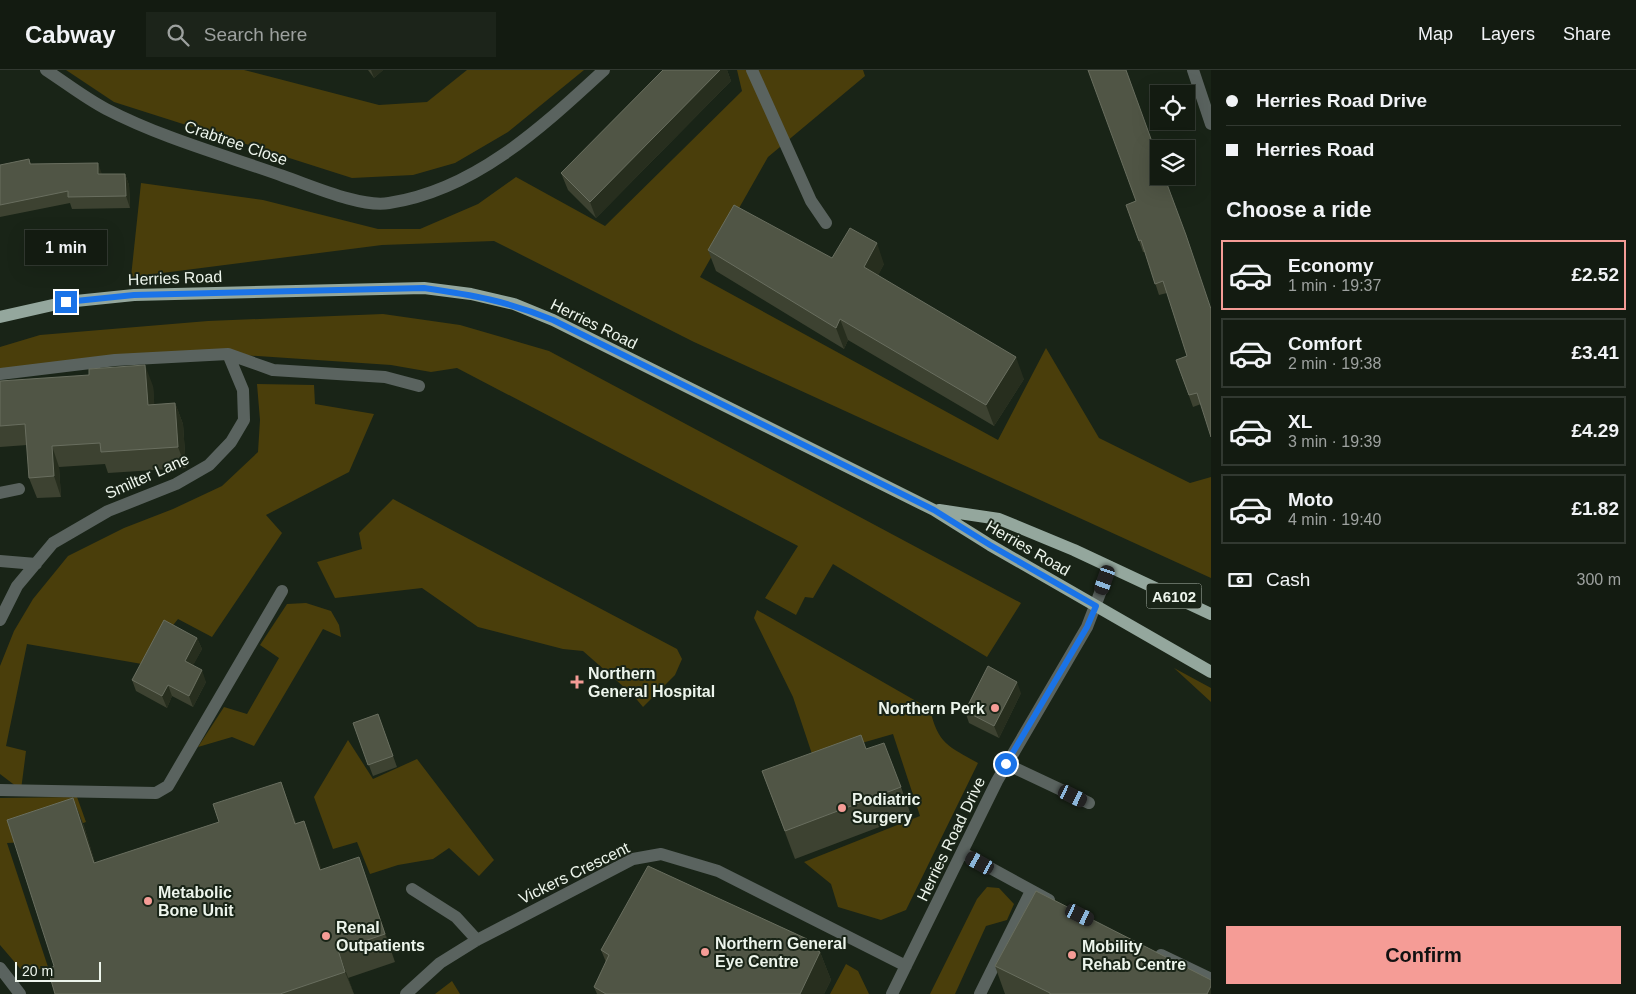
<!DOCTYPE html>
<html lang="en">
<head>
<meta charset="utf-8">
<style>
  :root { --surface:#131b11; --page:#1c241a; --text:#f1f3f6; --muted:#9da19f; --line:#323931; --accent:#f59c96 }
  body { margin:0; font-family:Helvetica,sans-serif; background:var(--page); color:var(--text); height:100vh; display:flex; flex-direction:column; font-size:19px; white-space:nowrap }
  * { box-sizing:border-box; margin:0 }
  p { font-size:16px; color:var(--muted) }
  .icon { flex:none; width:28px; height:28px; fill:none; stroke:currentColor; stroke-width:2; stroke-linecap:round; stroke-linejoin:round }
  .map { position:relative; flex:1; overflow:hidden }
  .drawer { display:flex; flex-direction:column; background:var(--surface); width:425px }
  .drawer>* { flex:none }
  .guide { display:grid; align-content:center; height:110px; padding:0 15px; background:var(--surface) }
  .controls { position:absolute; left:1150px; top:15px; display:grid; gap:10px }
  .controls a { display:grid; place-items:center; width:45px; height:45px; border-radius:0px; background:var(--surface); box-shadow:0 5px 20px #0002,0 0 0 1px var(--line); font-size:25px }
  .scale { position:absolute; left:15px; bottom:12px; width:86px; box-sizing:border-box; padding-left:5px; border:2px solid #edf5ec; border-top:0; font-size:14px; line-height:18px; white-space:nowrap; color:#edf5ec; -webkit-text-stroke:4px #192417; paint-order:stroke }
  .end { position:absolute; width:22px; height:22px; margin:-11px; border:6px solid #1a73e8; background:#fff; box-shadow:0 0 0 2px #fff }
  .from { border-radius:50% }
  .bubble { position:absolute; height:35px; border-radius:0px; background:var(--surface); box-shadow:0 5px 20px #0002,0 0 0 1px var(--line); font-size:16px; font-weight:700; line-height:35px; text-align:center }
  .car { position:absolute; width:15px; height:30px; margin:-15px -8px; border-radius:6px; box-shadow:0 0 4px 1px #0007; background:linear-gradient(#222 24%,#8ab4d8 0 40%,#222 0 76%,#8ab4d8 0 86%,#222 0) }
  .guide b { display:flex; align-items:center; gap:18px; height:48px; font-size:19px }
  .guide b+b { border-top:1px solid var(--line) }
  .guide i { width:12px; height:12px; background:var(--text) }
  ul { padding:0; list-style:none }
  li { display:flex; align-items:center; gap:15px; height:70px; margin:0 10px 8px; padding:0 5px; border:2px solid var(--line); border-radius:0px }
  li div { flex:1 }
  li b { display:block; font-size:19px }
  li em { font-style:normal; font-weight:700 }
  li.selected { border-color:var(--accent) }
  li>.icon { width:45px; height:45px; stroke-width:1.5 }
  h2 { padding:0 15px; font-size:22px; line-height:60px }
  .pay { display:flex; align-items:center; gap:12px; height:55px; padding:0 15px; font-size:19px }
  .pay p { margin-inline-start:auto }
  .primary-button { display:flex; gap:10px; margin-top:auto; padding:10px 15px }
  .primary-button a { flex:1; height:58px; border-radius:0px; background:var(--accent); color:#111; font-size:20px; font-weight:700; line-height:58px; text-align:center }
  header { display:flex; align-items:center; gap:30px; box-sizing:border-box; height:70px; padding:0 25px; background:var(--surface); border-bottom:1px solid var(--line) }
  header strong { font-size:24px }
  nav { display:flex; gap:28px; margin-inline-start:auto; font-size:18px }
  .search { width:350px; height:45px; background:var(--page); display:flex; align-items:center; gap:12px; box-sizing:border-box; padding:0 18px; border-radius:0px; color:var(--muted); font-size:19px }
  main { display:flex; flex:1; min-height:0 }
  .map>svg:first-child { display:block }
  .green { fill:#4a3e0b }
  .lines { fill:none; stroke-linecap:round; stroke-linejoin:round }
  .minor { stroke:#5a635f; stroke-width:12 }
  .major { stroke:#94a79d; stroke-width:12 }
  .wall { fill:#3d4231 }
  .shaded-wall { fill:#272e1e }
  .building { fill:#505545; stroke:#696e5f }
  .route { stroke:#1a73e8; stroke-width:6 }
  .poi-dot { fill:#f59c96; stroke:#192417; stroke-width:2 }
  .labels { text-anchor:middle; dominant-baseline:central; stroke-width:4; stroke-linejoin:round; paint-order:stroke }
  .shield { fill:#192417; stroke:#adb6ac; stroke-width:1 }
  .shield-label { font-size:15px; font-weight:bold; fill:#edf5ec }
  .street-label { font-size:16px; fill:#edf5ec; stroke:#192417 }
  .poi-label { font-size:16px; font-weight:bold; fill:#edf5ec; stroke:#192417; text-anchor:start }
</style>
</head>
<body>
<header>
<strong>Cabway</strong>
<div class="search"><svg class="icon" aria-label="search" viewBox="0 0 24 24"><circle cx="10" cy="10" r="6"/><path d="M15 15l6 6"/></svg>Search here</div>
<nav><a>Map</a><a>Layers</a><a>Share</a></nav>
</header>
<main>
<div class="map">
<svg width="1211" height="924" viewBox="0 0 1211 924">
  <rect width="100%" height="100%" fill="#192417"/>
  <!-- green -->
  <path class="green" d="M66,0H244L379,35L427,32L467,0H584L508,62L455,93L413,105L352,108L114,32Z
    M737,0H863L865,6L768,87L700,207L998,370L1046,278L1099,368L1190,413L1211,407V508L694,272L494,171L382,175L131,207L141,113L263,130L378,159H420L478,134L516,107L605,156L742,21Z
    M383,244L460,255L549,281L1021,533L987,587L833,494L813,528L805,527L796,545L765,528L798,476L457,298L431,302L391,295L228,284L0,304V277L40,265L208,251Z
    M257,314L314,315L315,334L374,344L349,402L266,445L282,463L212,567L178,549L142,594L27,574L6,676L26,681L21,720L0,704V596L14,561L33,529L68,486L124,458L173,439L222,416L258,382L260,350Z
    M393,429L677,579L682,589L675,605L643,637L633,625L583,581L563,579L478,557L422,518L335,528L317,492L362,479L359,463Z
    M306,533L331,541L339,555L341,567L323,559L254,676L232,667L198,677L224,637L247,644L279,588L260,575L287,534Z
    M757,540L930,639C938,674 948,676 978,693L906,840L881,850L838,837L831,814L804,792L920,746L893,664L813,687L793,627L754,548Z
    M1174,598L1211,618V632Z
    M348,670L373,709L417,689L494,790L479,806L449,778L433,789L398,795L370,804L357,772L333,779L314,727Z
    M77,727L86,752L28,772L7,773L48,897L24,903L0,875V728Z
    M987,817L999,818L1014,834L1007,850L986,856L955,924H930L977,829Z
    M846,894L858,901L869,924H830Z
    M452,911L460,924H435Z"/>
  <g class="lines">
    <!-- minor -->
    <path class="minor" d="M46,0C66,13 85,28 106,39C162,68 224,85 283,106C310,115 361,138 389,133C475,120 542,57 604,0
      M752,0L811,131L826,153
      M1193,0L1211,54
      M228,284L273,300L385,307L419,316
      M0,304L115,290L228,284L243,320L244,350L231,372L209,395L176,414L108,441L53,473L17,516L0,550
      M0,423L19,419
      M0,491L36,494
      M1006,694L1089,733
      M0,720L156,723L168,716L282,521
      M963,783L1049,830
      M412,819L456,847L477,870
      M1161,885L1211,909
      M0,898L20,924
      M406,924L440,893L477,870L633,789L661,784L718,801L906,896
      M892,924L997,711L1087,557L1110,497
      M980,924L1031,821"/>
    <!-- major -->
    <path class="major" d="M0,247L66,232L134,225L424,218L471,224L514,234L553,250L934,440L990,475L1211,602
      M939,440L999,449L1074,480L1211,544"/>
  </g>
  <!-- wall -->
  <path class="wall" d="M368,0H383L374,8Z
    M663,0H727L731,11L596,148L568,120L561,103Z
    M1126,0L1201,334L1193,337L1176,290L1187,286L1167,223L1159,225L1145,182H1143L1126,135L1136,131Z
    M29,89L31,94L102,104H125L129,115L130,138L72,139L70,133L0,147V95Z
    M708,180L832,188L884,194L878,205L1024,309L994,356L848,270L844,279L716,201Z
    M0,311L153,316L154,335L175,333L183,354L186,398L108,403L105,394L59,397L61,427L37,428L29,408L27,375L0,377Z
    M197,568L202,579L193,595L206,612L193,637L172,626L167,638L136,621L132,610Z
    M1021,623L999,668L969,653L965,641Z
    M378,644L397,697L373,706L353,653Z
    M866,679L901,717L911,745L795,789L762,701Z
    M281,712L296,753L304,751L321,800L369,815L395,892L348,908L354,924H55L54,896L73,728L84,756L95,793L219,752Z
    M810,876L820,882L831,910L824,924H597L594,917L606,892L601,880Z
    M995,896L1211,924H1005Z"/>
  <!-- shaded-wall -->
  <path class="shaded-wall" d="M371,0H383L374,8Z
    M720,0H727L731,11L596,148L590,132Z
    M98,93L102,104H98Z
    M125,104L129,115L130,138L126,126Z
    M877,173L884,194L872,218L864,197Z
    M840,249L848,270L844,279L836,258Z
    M1016,287L1024,309L994,356L986,335Z
    M145,295L153,316L156,356L148,335Z
    M175,333L183,354L186,398L178,377Z
    M52,376L59,397L61,427L54,406Z
    M197,568L202,579L189,603L185,591Z
    M202,600L206,612L193,637L189,626Z
    M1017,612L1021,623L999,668L994,656Z
    M168,615L172,626L167,638L162,626Z
    M281,712L291,740L305,782L295,754Z
    M73,728L84,756L104,822L94,793Z
    M304,751L315,779L331,828L320,800Z
    M359,787L369,815L395,892L385,864Z
    M807,869L815,892L820,882L831,910L824,924H800L805,874Z
    M338,880L354,924L345,902Z
    M1211,916V924H1207Z"/>
  <!-- building -->
  <path class="building" d="M663,0H720L590,132L561,103Z
    M1088,0H1126L1159,91V106H1164L1186,165L1211,239V367L1197,323L1189,325L1176,290L1187,286L1163,211L1155,214L1141,170L1139,171L1126,135L1136,131Z
    M29,89L30,94L98,93V104H125L126,126L68,127V121L0,135V95Z
    M734,135L832,188L850,158L877,173L864,197L1016,287L986,335L840,249L836,258L708,180Z
    M145,295L148,335L175,333L178,377L101,382L100,373L52,376L54,406L29,408L25,354L0,356V311L89,305V299Z
    M164,550L197,568L185,591L202,600L189,626L168,615L162,626L132,610Z
    M988,596L1017,612L994,656L965,641Z
    M378,644L393,686L368,695L353,653Z
    M861,665L866,679L884,673L901,717L785,761L762,701Z
    M281,712L295,754L304,751L320,800L359,787L385,864L338,880L345,902L280,924H55L48,900L54,896L7,750L73,728L94,793L219,752L213,734Z
    M648,796L807,869L805,874L820,882L800,924H606L594,917L609,885L601,880Z
    M1036,821L1211,910V916L1207,924H1050V923L995,896Z"/>
  <g class="lines">
    <!-- route -->
    <path class="route" d="M66,232L134,225L424,218C473,225 507,231 553,250L934,440L990,475L1096,536L1087,557L1006,694"/>
  </g>
  <!-- markers -->
  <g class="poi-dot">
    <path d="M574.5 604.5h5v5h5v5h-5v5h-5v-5h-5v-5h5z"/>
    <circle cx="995" cy="638" r="5"/>
    <circle cx="842" cy="738" r="5"/>
    <circle cx="148" cy="831" r="5"/>
    <circle cx="326" cy="866" r="5"/>
    <circle cx="705" cy="882" r="5"/>
    <circle cx="1072" cy="885" r="5"/>
  </g>
  <g class="labels">
    <!-- shield labels -->
    <rect class="shield" x="1146.5" y="513.5" width="55" height="25" rx="4"/>
    <g class="shield-label">
      <text x="1174" y="526">A6102</text>
    </g>
    <!-- street labels -->
    <g class="street-label">
      <text transform="translate(236 73) rotate(19)">Crabtree Close</text>
      <text transform="translate(175 208) rotate(-2)">Herries Road</text>
      <text transform="translate(594 254) rotate(26)">Herries Road</text>
      <text transform="translate(147 406) rotate(-24)">Smilter Lane</text>
      <text transform="translate(1028 478) rotate(30)">Herries Road</text>
      <text transform="translate(951 769) rotate(-64)">Herries Road Drive</text>
      <text transform="translate(574 803) rotate(-26)">Vickers Crescent</text>
    </g>
    <!-- poi labels -->
    <g class="poi-label">
      <text x="588" y="603">Northern<tspan x="588" dy="18">General Hospital</tspan></text>
      <text x="985" y="638" text-anchor="end">Northern Perk</text>
      <text x="852" y="729">Podiatric<tspan x="852" dy="18">Surgery</tspan></text>
      <text x="158" y="822">Metabolic<tspan x="158" dy="18">Bone Unit</tspan></text>
      <text x="336" y="857">Renal<tspan x="336" dy="18">Outpatients</tspan></text>
      <text x="715" y="873">Northern General<tspan x="715" dy="18">Eye Centre</tspan></text>
      <text x="1082" y="876">Mobility<tspan x="1082" dy="18">Rehab Centre</tspan></text>
    </g>
  </g>
</svg>
<div class="controls">
<a><svg class="icon" aria-label="locate" viewBox="0 0 24 24"><circle cx="12" cy="12" r="6"/><path d="M12 2v4M12 18v4M2 12h4M18 12h4"/></svg></a>
<a><svg class="icon" aria-label="layers" viewBox="0 0 24 24"><path d="M12 4l9 5-9 5-9-5zM3 14l9 5 9-5"/></svg></a>
</div>
<div class="scale">20 m</div>
<i class="end from" style="left:1006px;top:694px"></i>
<i class="end" style="left:66px;top:232px"></i>
<div class="bubble" style="left:25px;top:160px;width:82px">1 min</div>
<i class="car" style="left:1105px;top:510px;rotate:199deg"></i>
<i class="car" style="left:1073px;top:726px;rotate:116deg"></i>
<i class="car" style="left:980px;top:793px;rotate:299deg"></i>
<i class="car" style="left:1080px;top:845px;rotate:116deg"></i>
</div>
<section class="drawer">
<div class="guide">
<b><i class="from"></i>Herries Road Drive</b>
<b><i></i>Herries Road</b>
</div>
<h2>Choose a ride</h2>
<ul>
<li class="selected"><svg class="icon" aria-label="car" viewBox="0 0 24 24"><path d="M5 17H2v-5l4-1 3-4h7l3 4 3 1v5h-3M9 17h6M6 11h13"/><circle cx="7" cy="17" r="2"/><circle cx="17" cy="17" r="2"/></svg><div><b>Economy</b><p>1 min · 19:37</p></div><em>£2.52</em></li>
<li><svg class="icon" aria-label="car" viewBox="0 0 24 24"><path d="M5 17H2v-5l4-1 3-4h7l3 4 3 1v5h-3M9 17h6M6 11h13"/><circle cx="7" cy="17" r="2"/><circle cx="17" cy="17" r="2"/></svg><div><b>Comfort</b><p>2 min · 19:38</p></div><em>£3.41</em></li>
<li><svg class="icon" aria-label="car" viewBox="0 0 24 24"><path d="M5 17H2v-5l4-1 3-4h7l3 4 3 1v5h-3M9 17h6M6 11h13"/><circle cx="7" cy="17" r="2"/><circle cx="17" cy="17" r="2"/></svg><div><b>XL</b><p>3 min · 19:39</p></div><em>£4.29</em></li>
<li><svg class="icon" aria-label="car" viewBox="0 0 24 24"><path d="M5 17H2v-5l4-1 3-4h7l3 4 3 1v5h-3M9 17h6M6 11h13"/><circle cx="7" cy="17" r="2"/><circle cx="17" cy="17" r="2"/></svg><div><b>Moto</b><p>4 min · 19:40</p></div><em>£1.82</em></li>
</ul>
<div class="pay"><svg class="icon" aria-label="cash" viewBox="0 0 24 24"><path d="M3 7h18v10H3z"/><circle cx="12" cy="12" r="2"/></svg>Cash<p>300 m</p></div>
<div class="primary-button"><a>Confirm</a></div>
</section>
</main>
</body>
</html>
